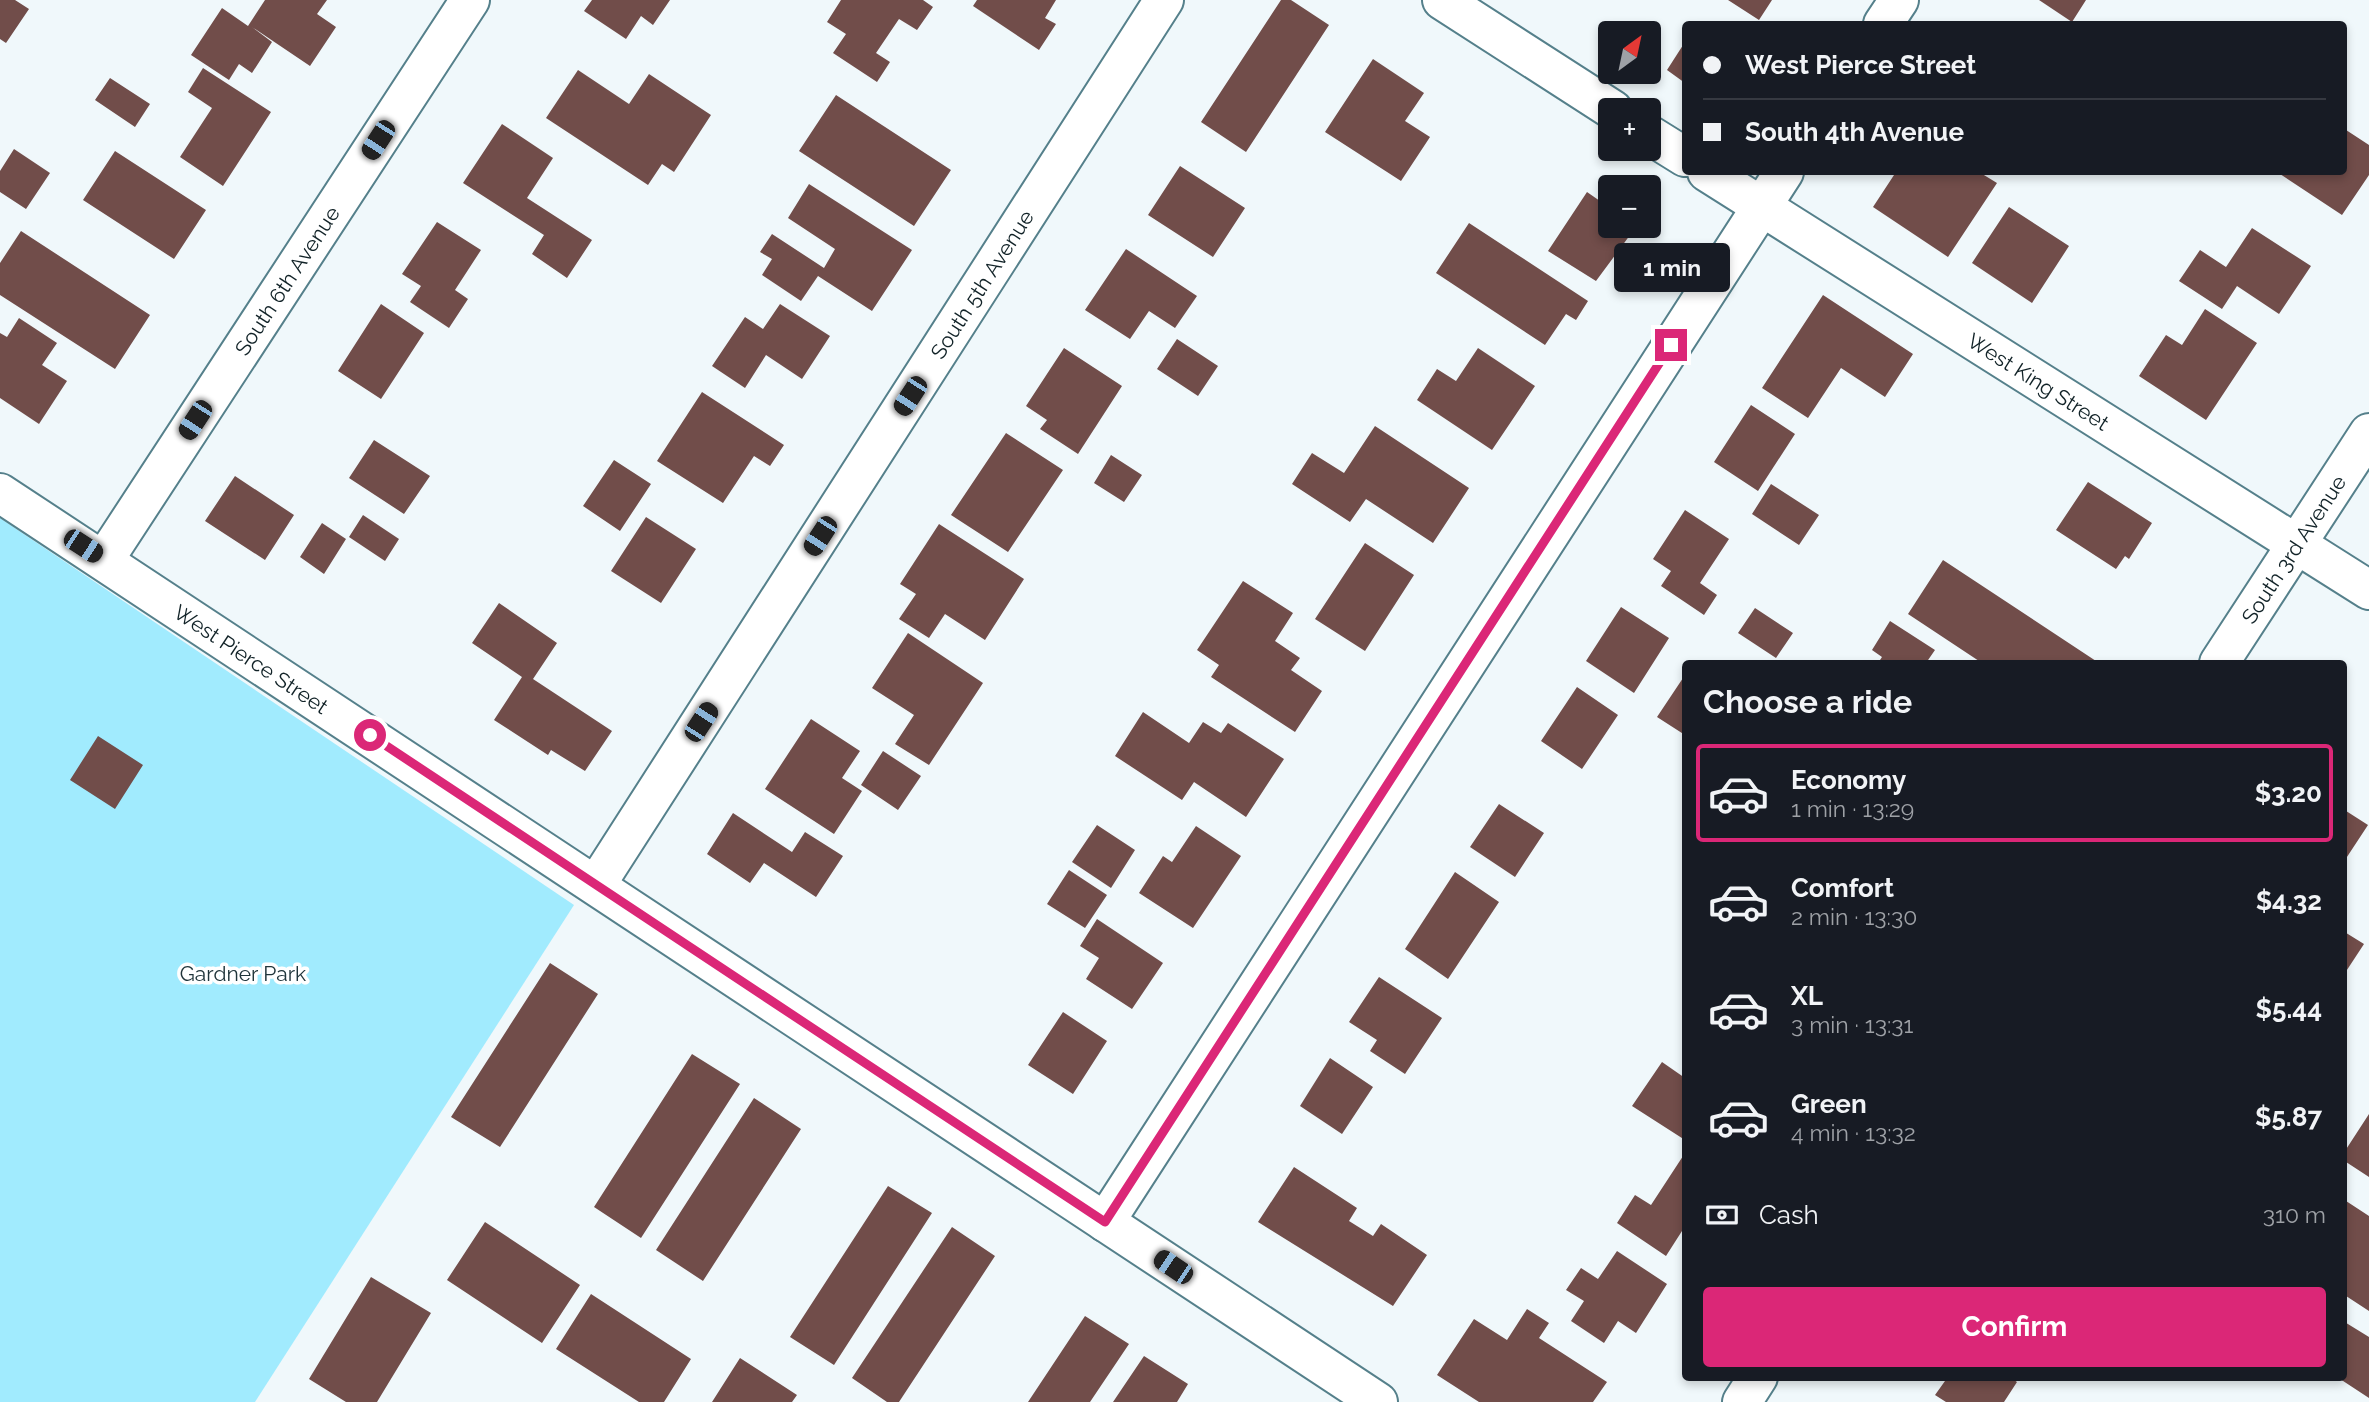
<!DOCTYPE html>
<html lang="en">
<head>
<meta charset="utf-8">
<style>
  :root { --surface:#171b24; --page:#20242c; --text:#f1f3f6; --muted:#9ea1a6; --line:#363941; --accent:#db2777 }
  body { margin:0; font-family:Raleway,sans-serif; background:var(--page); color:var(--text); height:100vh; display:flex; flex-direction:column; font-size:26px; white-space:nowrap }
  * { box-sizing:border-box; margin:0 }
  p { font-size:23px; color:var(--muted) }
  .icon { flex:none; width:38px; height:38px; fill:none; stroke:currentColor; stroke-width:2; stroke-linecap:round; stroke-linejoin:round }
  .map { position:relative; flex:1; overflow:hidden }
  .sheet { position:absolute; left:1682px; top:660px; width:665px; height:721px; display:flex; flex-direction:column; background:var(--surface); border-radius:7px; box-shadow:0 4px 10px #0003 }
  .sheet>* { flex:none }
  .guide { position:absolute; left:1682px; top:21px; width:665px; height:154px; border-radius:7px; box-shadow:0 4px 10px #0003; display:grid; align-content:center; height:154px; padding:0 21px; background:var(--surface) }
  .needle { width:46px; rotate:33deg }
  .fabs { position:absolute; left:1598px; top:21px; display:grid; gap:14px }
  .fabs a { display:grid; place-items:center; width:63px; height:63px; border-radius:7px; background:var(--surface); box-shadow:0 4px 10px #0003; font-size:35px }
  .end { position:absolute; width:32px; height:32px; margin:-16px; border:9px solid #db2777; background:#fff; box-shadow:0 0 0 4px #fff }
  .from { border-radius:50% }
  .bubble { position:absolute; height:49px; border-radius:7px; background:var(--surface); box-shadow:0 4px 10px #0003; font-size:23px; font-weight:700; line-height:49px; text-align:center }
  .car { position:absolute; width:21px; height:42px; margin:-21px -10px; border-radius:9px; box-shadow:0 0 5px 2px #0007; background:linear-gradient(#222 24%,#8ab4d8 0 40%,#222 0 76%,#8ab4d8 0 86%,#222 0) }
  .guide b { display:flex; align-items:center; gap:24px; height:66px; font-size:26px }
  .guide b+b { border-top:2px solid var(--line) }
  .guide i { width:18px; height:18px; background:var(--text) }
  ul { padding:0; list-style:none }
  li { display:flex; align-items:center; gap:21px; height:98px; margin:0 14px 10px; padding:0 7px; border:4px solid transparent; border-radius:7px }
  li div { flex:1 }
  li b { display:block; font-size:26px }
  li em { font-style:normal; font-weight:700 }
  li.active { border-color:var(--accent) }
  li>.icon { width:63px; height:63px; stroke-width:1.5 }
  h2 { padding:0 21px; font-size:32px; line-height:84px }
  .pay { display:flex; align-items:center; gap:18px; height:77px; padding:0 21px; font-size:26px }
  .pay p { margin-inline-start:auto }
  .button { display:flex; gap:14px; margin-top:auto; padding:14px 21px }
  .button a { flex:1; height:80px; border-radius:7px; background:var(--accent); color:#fff; font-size:28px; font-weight:700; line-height:80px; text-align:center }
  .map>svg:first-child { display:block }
  .green { fill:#a1ebfe }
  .building { fill:#714d4a }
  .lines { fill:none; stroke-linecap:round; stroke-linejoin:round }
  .minor-casing { stroke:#55808b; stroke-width:42 }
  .minor { stroke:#fff; stroke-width:38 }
  .route { stroke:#db2777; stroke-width:9 }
  .labels { text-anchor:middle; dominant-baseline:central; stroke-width:7; stroke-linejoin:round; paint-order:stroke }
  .street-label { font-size:21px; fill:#112227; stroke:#fff }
  .park-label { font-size:21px; fill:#20353b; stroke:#fff }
</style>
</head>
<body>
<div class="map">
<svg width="2369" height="1402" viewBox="0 0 2369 1402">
  <rect width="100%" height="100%" fill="#f0f8fb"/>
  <!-- green -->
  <path class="green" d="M0,518L574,905L255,1402H0Z"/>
  <!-- building -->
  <path class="building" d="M0,0H15L29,9L6,43L0,39Z
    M265,0H327L317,14L336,27L310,66L252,27L272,42L252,73L239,64L229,80L191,55L222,8L248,26Z
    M592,0H670L653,25L641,16L626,39L584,11Z
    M841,0H923L933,7L917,30L899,19L876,53L890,62L877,82L833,53L846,34L827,22Z
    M977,0H1056L1045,18L1056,24L1039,50L973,6Z
    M1281,0H1291L1329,25L1246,152L1201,122Z
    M1728,0H1772L1759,20Z
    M2039,0H2086L2072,22Z
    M1685,42V83L1667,70Z
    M1373,59L1424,93L1405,121L1430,137L1401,181L1325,132Z
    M203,68L271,112L223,186L180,157L212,108L188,92Z
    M578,70L629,104L649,74L711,115L674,172L662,164L648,185L546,118Z
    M110,78L150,104L135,127L95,100Z
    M836,95L951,170L914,226L799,151Z
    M502,124L553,158L527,198L592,240L567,278L532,254L544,235L463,183Z
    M2343,128L2369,145V175L2342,215L2277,172H2343Z
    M14,149L50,173L26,209L0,192V171Z
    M115,151L206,210L174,259L83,200Z
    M1180,166L1245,208L1213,257L1148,215Z
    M1896,172H1979L1997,183L1948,257L1873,207Z
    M809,184L912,250L872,311L818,276L801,301L762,275L772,259L760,252L772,234L824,268L835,249L788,218Z
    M1587,192L1610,208V226H1632L1630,229L1633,231L1596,281L1548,251Z
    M2009,207L2069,246L2032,303L1972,263Z
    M437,222L481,250L455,290L468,299L449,328L410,302L421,286L402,274Z
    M1469,223L1588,301L1576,320L1566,314L1545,345L1436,273Z
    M2252,228L2311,266L2279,314L2237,286L2222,309L2179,281L2200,250L2226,267Z
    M21,231L150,315L115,369L0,295V263Z
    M1126,249L1197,296L1175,328L1149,311L1130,339L1085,310Z
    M1823,295L1913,354L1885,397L1841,368L1808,418L1762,388Z
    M381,304L424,333L381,399L338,371Z
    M780,304L830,336L802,379L766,355L745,388L712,366L745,317L763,329Z
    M2205,309L2257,343L2206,420L2139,376L2166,335L2182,345Z
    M19,318L57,343L42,365L67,381L39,424L0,398V333L7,337Z
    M1177,339L1218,366L1198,396L1157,369Z
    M1064,348L1122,386L1078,454L1040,429L1047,420L1026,406Z
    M1478,348L1535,386L1492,450L1417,400L1437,369L1456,381Z
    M702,392L784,445L770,466L754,456L723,503L657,461Z
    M1751,405L1795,434L1758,491L1714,462Z
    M1375,426L1469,488L1433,543L1366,499L1350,522L1292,484L1312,453L1344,473Z
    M1006,433L1063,470L1008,552L951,515Z
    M374,440L430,476L404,514L349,478Z
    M1111,455L1142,475L1124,502L1094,483Z
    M614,460L651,484L620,531L583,506Z
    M235,476L294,515L265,560L205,521Z
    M2088,482L2152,523L2129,559L2125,556L2116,569L2056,530Z
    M1771,484L1819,515L1799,545L1752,514Z
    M1685,510L1729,539L1700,583L1717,595L1704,615L1661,586L1671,571L1653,559Z
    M363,515L399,539L385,561L349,537Z
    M646,517L696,549L661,603L611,571Z
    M322,523L346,539L324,574L300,557Z
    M939,524L1024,579L985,640L945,614L929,638L899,619L916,594L900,584Z
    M1365,543L1414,575L1365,651L1315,619Z
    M1943,560L2099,663H1982L1908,614Z
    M1243,581L1293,613L1275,641L1300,658L1291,670L1322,691L1295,732L1211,677L1219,665L1197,650Z
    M499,603L557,643L533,679L612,731L585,771L551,750L548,755L494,720L522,677L472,643Z
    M1621,607L1669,638L1634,693L1586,661Z
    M1755,608L1793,633L1776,658L1738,633Z
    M1890,621L1935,650L1926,663H1878L1882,657L1872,650Z
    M908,633L983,683L929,765L895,744L914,715L872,688Z
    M1685,675V735L1657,717Z
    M1577,687L1618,715L1582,769L1541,741Z
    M1143,712L1189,743L1203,722L1221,733L1228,723L1284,759L1246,817L1194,782L1182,800L1115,756Z
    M811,719L860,751L842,778L862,791L834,834L765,789Z
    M98,736L143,765L115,809L70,780Z
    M883,751L921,776L898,810L861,785Z
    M1499,804L1544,833L1515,877L1470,847Z
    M2343,809L2368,825L2343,863Z
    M733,813L792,852L805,832L843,856L816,897L764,863L750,883L707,854Z
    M1097,825L1135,850L1111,888L1072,862Z
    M1196,826L1241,856L1193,928L1139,893L1163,856L1172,862Z
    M1069,870L1107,895L1085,928L1047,904Z
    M1455,872L1499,902L1448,979L1405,949Z
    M1097,919L1163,963L1132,1009L1086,979L1099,958L1080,946Z
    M2343,931L2364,944L2343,976Z
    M550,963L598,994L500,1147L451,1117Z
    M1379,977L1442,1018L1405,1074L1370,1051L1377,1040L1349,1022Z
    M1063,1012L1107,1041L1073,1094L1028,1065Z
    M692,1054L740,1084L641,1238L594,1207Z
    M1330,1058L1373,1087L1342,1134L1300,1106Z
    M1662,1062L1685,1078V1140L1632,1106Z
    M754,1098L801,1129L703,1281L656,1250Z
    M2369,1114V1177L2343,1160V1154Z
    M1685,1153V1232L1682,1231L1666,1256L1617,1223L1635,1195L1651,1205Z
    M1294,1167L1357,1208L1349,1221L1373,1236L1381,1224L1427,1255L1393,1306L1258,1222Z
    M888,1186L932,1213L834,1365L790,1337Z
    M2343,1199L2369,1216V1311L2343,1294Z
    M485,1222L580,1285L542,1343L447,1280Z
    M952,1227L995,1256L899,1402H887L852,1378Z
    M1617,1251L1667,1284L1636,1333L1618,1321L1604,1343L1571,1321L1584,1301L1566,1290L1581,1268L1598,1279Z
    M371,1277L431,1313L377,1402H346L309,1379Z
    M591,1294L691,1359L664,1402H639L556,1349Z
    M1527,1309L1549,1323L1539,1338L1607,1382L1593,1402H1479L1437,1375L1474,1319L1507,1340Z
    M1085,1316L1129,1344L1090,1402H1028Z
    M2343,1321L2369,1337V1398L2337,1377H2343Z
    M1144,1356L1188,1384L1177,1402H1113Z
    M740,1358L797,1395L792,1402H712Z
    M1940,1377H2010L2017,1382L2004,1402H1946L1935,1395L1945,1381Z"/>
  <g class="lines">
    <defs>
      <g id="minor">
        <path d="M1442,0L1613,110"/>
        <path d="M1883,24L1899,0"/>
        <path d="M1648,134L1685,157"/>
        <path id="s1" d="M1707,172L2369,590"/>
        <path id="s2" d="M0,493L1378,1402"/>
        <path id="s3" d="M104,560L470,0"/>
        <path id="s4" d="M2219,663L2369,433"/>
        <path id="s5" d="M596,885L1164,0"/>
        <path d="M1105,1222L1784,172"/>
        <path d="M1742,1402L1758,1377"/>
      </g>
    </defs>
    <!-- minor casing -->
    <use href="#minor" class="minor-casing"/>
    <!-- minor -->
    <use href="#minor" class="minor"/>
  </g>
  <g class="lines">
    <!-- route -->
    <path class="route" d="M370,735L1105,1222L1671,345"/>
  </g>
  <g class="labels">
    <!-- street labels -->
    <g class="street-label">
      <text stroke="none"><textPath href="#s3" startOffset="334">South 6th Avenue</textPath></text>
      <text stroke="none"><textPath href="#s5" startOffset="714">South 5th Avenue</textPath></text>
      <text stroke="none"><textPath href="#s1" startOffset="392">West King Street</textPath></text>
      <text stroke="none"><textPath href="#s4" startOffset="136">South 3rd Avenue</textPath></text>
      <text stroke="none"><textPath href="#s2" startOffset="301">West Pierce Street</textPath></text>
    </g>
    <!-- park labels -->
    <g class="park-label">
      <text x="243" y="973">Gardner Park</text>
    </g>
  </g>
</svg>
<div class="fabs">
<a><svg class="needle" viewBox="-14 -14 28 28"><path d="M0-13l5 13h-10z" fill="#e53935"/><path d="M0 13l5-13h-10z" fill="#9ea1a6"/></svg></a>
<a>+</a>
<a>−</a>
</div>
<i class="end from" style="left:370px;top:735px"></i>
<i class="end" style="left:1671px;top:345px"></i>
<div class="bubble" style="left:1614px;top:243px;width:116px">1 min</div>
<i class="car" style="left:378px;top:140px;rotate:213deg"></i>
<i class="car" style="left:910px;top:396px;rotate:213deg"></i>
<i class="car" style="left:195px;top:420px;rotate:213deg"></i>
<i class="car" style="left:820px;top:536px;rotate:213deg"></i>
<i class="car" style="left:83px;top:546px;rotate:123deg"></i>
<i class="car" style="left:701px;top:722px;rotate:33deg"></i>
<i class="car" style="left:1173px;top:1267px;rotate:304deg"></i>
<div class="guide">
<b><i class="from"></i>West Pierce Street</b>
<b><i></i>South 4th Avenue</b>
</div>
<section class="sheet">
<h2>Choose a ride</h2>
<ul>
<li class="active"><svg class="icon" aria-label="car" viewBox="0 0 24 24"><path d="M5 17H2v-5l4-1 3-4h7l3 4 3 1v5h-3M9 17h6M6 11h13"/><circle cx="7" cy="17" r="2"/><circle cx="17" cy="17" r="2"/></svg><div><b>Economy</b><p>1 min · 13:29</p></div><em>$3.20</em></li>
<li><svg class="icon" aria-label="car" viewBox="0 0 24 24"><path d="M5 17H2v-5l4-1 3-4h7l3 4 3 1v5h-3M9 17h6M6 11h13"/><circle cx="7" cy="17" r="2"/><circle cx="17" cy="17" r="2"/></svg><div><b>Comfort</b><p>2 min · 13:30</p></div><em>$4.32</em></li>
<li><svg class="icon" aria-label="car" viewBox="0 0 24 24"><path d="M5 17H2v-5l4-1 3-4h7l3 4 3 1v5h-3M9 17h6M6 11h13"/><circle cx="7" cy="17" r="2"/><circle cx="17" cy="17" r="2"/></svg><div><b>XL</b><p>3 min · 13:31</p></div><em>$5.44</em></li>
<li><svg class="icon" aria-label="car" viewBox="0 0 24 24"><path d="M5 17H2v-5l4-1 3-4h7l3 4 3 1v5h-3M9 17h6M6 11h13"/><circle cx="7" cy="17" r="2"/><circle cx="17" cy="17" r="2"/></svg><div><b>Green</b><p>4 min · 13:32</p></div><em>$5.87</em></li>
</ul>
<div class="pay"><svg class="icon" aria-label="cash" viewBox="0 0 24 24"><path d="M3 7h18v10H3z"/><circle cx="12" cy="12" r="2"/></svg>Cash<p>310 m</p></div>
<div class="button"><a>Confirm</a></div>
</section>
</div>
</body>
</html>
